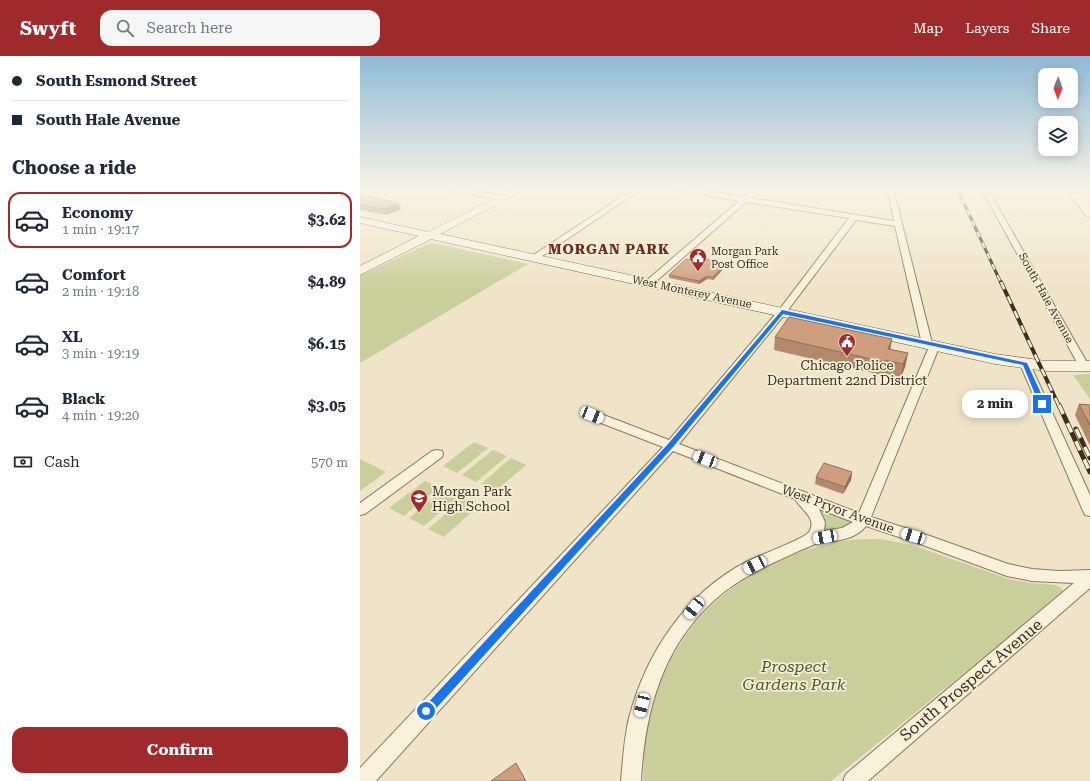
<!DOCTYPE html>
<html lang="en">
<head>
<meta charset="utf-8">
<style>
  :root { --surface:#fff; --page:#f6f6f7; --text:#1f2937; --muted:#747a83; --line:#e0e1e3; --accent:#9e2a2b }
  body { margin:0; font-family:"Roboto Serif",serif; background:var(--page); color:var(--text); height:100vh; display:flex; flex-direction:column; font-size:15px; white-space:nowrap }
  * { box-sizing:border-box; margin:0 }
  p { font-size:13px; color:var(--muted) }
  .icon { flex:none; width:22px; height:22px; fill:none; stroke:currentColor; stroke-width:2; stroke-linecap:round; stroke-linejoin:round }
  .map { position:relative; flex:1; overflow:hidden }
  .sheet { display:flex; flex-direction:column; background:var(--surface); width:360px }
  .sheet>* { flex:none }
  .guide { display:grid; align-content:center; height:88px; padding:0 12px; background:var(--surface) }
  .needle { width:26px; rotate:181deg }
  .tools { position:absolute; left:678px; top:12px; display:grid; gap:8px }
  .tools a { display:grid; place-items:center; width:40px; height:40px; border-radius:8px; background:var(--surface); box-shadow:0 2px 10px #0003; font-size:20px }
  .end { position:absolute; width:18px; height:18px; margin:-9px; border:5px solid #1a73e8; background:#fff; box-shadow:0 0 0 2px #fff }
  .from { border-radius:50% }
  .bubble { position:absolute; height:28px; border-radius:12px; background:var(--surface); box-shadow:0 2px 10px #0003; font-size:13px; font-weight:700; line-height:28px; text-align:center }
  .car { position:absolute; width:12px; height:24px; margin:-12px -6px; border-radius:5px; box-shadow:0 0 3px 1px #0007; background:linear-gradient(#fff 24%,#345 0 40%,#fff 0 76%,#345 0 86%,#fff 0) }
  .guide b { display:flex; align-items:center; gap:14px; height:38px; font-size:15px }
  .guide b+b { border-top:1px solid var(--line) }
  .guide i { width:10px; height:10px; background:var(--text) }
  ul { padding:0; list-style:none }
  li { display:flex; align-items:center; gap:12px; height:56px; margin:0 8px 6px; padding:0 4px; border:2px solid transparent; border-radius:12px }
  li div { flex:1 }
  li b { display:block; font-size:15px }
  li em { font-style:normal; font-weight:700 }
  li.on { border-color:var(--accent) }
  li>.icon { width:36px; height:36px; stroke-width:1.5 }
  h2 { padding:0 12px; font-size:18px; line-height:48px }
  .pay { display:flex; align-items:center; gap:10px; height:44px; padding:0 12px; font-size:15px }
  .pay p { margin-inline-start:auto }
  .primary-button { display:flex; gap:8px; margin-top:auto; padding:8px 12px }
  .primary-button a { flex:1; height:46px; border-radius:12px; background:var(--accent); color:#fff; font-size:16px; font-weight:700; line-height:46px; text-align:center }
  header { display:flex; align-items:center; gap:24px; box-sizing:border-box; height:56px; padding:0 20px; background:var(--accent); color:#fff }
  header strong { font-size:19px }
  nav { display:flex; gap:22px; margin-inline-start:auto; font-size:14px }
  .search { width:280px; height:36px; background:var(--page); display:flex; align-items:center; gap:10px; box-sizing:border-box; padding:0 14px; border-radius:12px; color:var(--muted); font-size:15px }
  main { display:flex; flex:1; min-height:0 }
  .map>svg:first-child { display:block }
  .green { fill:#c9cf9b }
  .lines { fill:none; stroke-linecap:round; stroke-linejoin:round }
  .street-casing { stroke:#8d765c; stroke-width:2 }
  .secondary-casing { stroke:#6f573f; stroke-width:1 }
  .street { fill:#faf1dc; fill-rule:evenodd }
  .secondary { fill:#faf1dc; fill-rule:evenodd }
  .rail-far2-casing { stroke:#3d2e20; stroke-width:3 }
  .rail-far1-casing { stroke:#3d2e20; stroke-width:4 }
  .rail-casing { stroke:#3d2e20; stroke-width:5 }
  .rail-far2 { stroke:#f7eed8; stroke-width:2; stroke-dasharray:6; stroke-linecap:butt }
  .rail-far1 { stroke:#f7eed8; stroke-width:2.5; stroke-dasharray:8; stroke-linecap:butt }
  .rail { stroke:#f7eed8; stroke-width:3.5; stroke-dasharray:10; stroke-linecap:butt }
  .wall { fill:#b2896c }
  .shaded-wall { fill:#916f58 }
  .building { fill:#cf9f7d; stroke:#916f58 }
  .route { fill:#1a73e8 }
  .labels { text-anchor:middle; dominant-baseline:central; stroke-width:3.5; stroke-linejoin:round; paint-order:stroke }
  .far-poi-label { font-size:11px; fill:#3d2e20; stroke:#f7eed8; text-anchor:start }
  .far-street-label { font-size:11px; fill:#3d2e20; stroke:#f7eed8 }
  .poi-label { font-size:13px; fill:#3d2e20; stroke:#f7eed8 }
  .street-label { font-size:13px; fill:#3d2e20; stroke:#f7eed8 }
  .far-district-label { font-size:14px; font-weight:bold; letter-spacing:1px; fill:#6b2e1e; stroke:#f7eed8 }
  .near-park-label { font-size:16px; font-style:italic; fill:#4d5a26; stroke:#f7eed8 }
  .near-street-label { font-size:16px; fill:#3d2e20; stroke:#f7eed8 }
</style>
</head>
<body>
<header>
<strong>Swyft</strong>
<div class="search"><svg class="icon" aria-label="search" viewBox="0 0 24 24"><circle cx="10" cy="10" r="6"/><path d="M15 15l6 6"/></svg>Search here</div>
<nav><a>Map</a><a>Layers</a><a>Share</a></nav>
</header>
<main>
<section class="sheet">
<div class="guide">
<b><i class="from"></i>South Esmond Street</b>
<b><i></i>South Hale Avenue</b>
</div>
<h2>Choose a ride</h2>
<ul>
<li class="on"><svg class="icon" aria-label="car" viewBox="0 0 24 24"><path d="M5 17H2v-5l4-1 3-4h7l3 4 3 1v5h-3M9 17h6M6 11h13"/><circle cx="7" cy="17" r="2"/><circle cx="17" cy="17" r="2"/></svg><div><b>Economy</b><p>1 min · 19:17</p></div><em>$3.62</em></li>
<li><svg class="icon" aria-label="car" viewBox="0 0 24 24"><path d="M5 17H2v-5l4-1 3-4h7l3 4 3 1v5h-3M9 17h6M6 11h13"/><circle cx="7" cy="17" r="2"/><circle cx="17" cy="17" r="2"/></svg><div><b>Comfort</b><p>2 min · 19:18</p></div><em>$4.89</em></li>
<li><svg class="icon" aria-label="car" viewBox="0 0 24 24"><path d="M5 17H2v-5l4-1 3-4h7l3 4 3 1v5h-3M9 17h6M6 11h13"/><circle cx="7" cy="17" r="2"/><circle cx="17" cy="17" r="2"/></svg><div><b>XL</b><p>3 min · 19:19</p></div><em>$6.15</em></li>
<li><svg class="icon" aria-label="car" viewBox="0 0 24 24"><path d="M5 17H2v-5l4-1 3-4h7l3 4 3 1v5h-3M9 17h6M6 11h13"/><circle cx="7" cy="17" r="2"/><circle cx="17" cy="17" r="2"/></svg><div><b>Black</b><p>4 min · 19:20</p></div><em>$3.05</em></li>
</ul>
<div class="pay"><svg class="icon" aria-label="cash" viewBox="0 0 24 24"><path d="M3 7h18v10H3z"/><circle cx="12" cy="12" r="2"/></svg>Cash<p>570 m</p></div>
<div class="primary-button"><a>Confirm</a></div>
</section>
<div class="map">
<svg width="730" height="725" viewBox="0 0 730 725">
  <rect width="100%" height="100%" fill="#f0e4c8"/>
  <!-- green -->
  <path class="green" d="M73,187L168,208L0,307V220L65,189Z
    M730,318V343L713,319Z
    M114,386L128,392L97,417L83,410Z
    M133,394L147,400L116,426L102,419Z
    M151,402L166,409L136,435L121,428Z
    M0,403L26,416L0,435Z
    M65,425L79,431L44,460L29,452Z
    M84,433L99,440L64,470L49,462Z
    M103,443L118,450L84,481L68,473Z
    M462,455H465L491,466V470L469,475L464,474Z
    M520,483L552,489L649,523L671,527L695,529L700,531L704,536L471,725H283C284,703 284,680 289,659C297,626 318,585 341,560C376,521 432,493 483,485C495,483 508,483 520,483Z"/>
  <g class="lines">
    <defs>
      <path id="street" d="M85,132H99L142,140L146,142L142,144L88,134Z
        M275,132H283L176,204H170L169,202Z
        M312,132H327L383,141L394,132H401L391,142L534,165L527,132H533L572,287H579L580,289L511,461L570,480L648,508L672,513L699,515L730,514V532L508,725H483L486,718L714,527L672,525L647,520L560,488L506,470C493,486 473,484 455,488C451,490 446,492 441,494C415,506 387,518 364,536C304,584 285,652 281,725H261C263,704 264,682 269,662C286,597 325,538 386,506C397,500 444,483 449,476C458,462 440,453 435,443L313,395L16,725H0V712L303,391L228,362L226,359L228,356H236L309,384L419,254L489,162L386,146L292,229H286L285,227L286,225L379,145L315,134ZM496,164L535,170L562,288L563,290L569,291L499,457L319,388L425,258ZM459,453L493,466L482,472L464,475L465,466Z
        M621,132H627L729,310L728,312L724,313L719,310Z
        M665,305L670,308L730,439V460L725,459L723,455L660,308Z
        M77,394L82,395L83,398L82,401L5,458L0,459V447L72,395Z"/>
      <path id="secondary" d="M155,132H167L80,178L635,298L686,305H730V315H686L635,308L71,183L0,219V210L59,180L0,167V161L68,176Z
        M705,132H715L730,151V161L726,160Z"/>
    </defs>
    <!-- street casing -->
    <use href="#street" class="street-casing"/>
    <!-- secondary casing -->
    <use href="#secondary" class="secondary-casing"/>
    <!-- street -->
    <use href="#street" class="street"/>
    <!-- secondary -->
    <use href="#secondary" class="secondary"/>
    <defs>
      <path id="rail-far2" d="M597,132L641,227"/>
      <path id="rail-far1" d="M641,226L699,350"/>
      <path id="rail" d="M699,349L730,416
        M716,373L730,402"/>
    </defs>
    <!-- rail-far2 casing -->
    <use href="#rail-far2" class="rail-far2-casing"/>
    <!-- rail-far1 casing -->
    <use href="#rail-far1" class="rail-far1-casing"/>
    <!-- rail casing -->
    <use href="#rail" class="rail-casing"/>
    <!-- rail-far2 -->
    <use href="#rail-far2" class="rail-far2"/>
    <!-- rail-far1 -->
    <use href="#rail-far1" class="rail-far1"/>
    <!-- rail -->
    <use href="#rail" class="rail"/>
  </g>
  <!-- wall -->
  <path class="wall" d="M0,138L41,153L26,159L0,154Z
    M366,210L353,224L347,223L339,228L309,222V219Z
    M415,281L530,293L548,297L545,311L541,321L523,317L522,319L414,294Z
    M719,348L730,349V390L715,359Z
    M492,416L491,424L483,438L455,428L456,421Z"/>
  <!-- shaded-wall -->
  <path class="shaded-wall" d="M39,147L41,153L26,159L24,153Z
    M366,207V210L353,224V221Z
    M347,220V223L339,228V225Z
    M532,283L530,296L528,293Z
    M548,297L545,311L541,321L543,308Z
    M525,304L523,317L522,319L524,306Z
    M492,416L491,424L483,438L485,431Z"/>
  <!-- building -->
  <path class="building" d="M0,138L39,147L24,153L0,149Z
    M334,201L366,207L353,221L347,220L339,225L309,219L326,203L332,204Z
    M429,261L532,283L528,293L548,297L543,308L525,304L524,306L415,281Z
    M719,348L730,349V369Z
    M464,407L492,416L485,431L456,421Z
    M156,707L166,725H131Z"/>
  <!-- sky -->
  <linearGradient id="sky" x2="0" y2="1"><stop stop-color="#8fbad6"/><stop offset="0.57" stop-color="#f8f3e6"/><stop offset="1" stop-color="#f8f3e6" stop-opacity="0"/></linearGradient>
  <rect width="730" height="233" fill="url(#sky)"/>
  <!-- route -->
  <path class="route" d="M422,254L667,307L686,348L682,350L679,348L663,309L423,258L313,391L70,659L66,660L63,659L61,655L63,652L308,388Z"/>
  <!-- icons -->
  <defs>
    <symbol id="civic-pin" viewBox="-11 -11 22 30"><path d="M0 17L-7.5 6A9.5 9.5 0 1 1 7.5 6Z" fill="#9e2a2b" stroke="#f7eed8"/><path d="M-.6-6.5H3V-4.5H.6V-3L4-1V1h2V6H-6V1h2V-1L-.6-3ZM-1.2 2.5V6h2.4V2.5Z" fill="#fff"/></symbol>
    <symbol id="school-pin" viewBox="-11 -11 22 30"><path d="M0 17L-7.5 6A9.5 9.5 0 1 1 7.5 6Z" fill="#9e2a2b" stroke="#f7eed8"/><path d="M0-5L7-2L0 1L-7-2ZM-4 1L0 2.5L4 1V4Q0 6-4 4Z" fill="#fff"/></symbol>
  </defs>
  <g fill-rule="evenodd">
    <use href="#civic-pin" x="328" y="191" width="20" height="27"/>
    <use href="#civic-pin" x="477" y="276" width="20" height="27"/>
    <use href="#school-pin" x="49" y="432" width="20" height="27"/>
  </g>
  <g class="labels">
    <!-- far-poi labels -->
    <g class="far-poi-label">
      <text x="351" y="195">Morgan Park<tspan x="351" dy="13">Post Office</tspan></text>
    </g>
    <!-- far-street labels -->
    <g class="far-street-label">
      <text transform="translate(332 236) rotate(12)">West Monterey Avenue</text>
      <text transform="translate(686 242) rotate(61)">South Hale Avenue</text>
    </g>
    <!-- poi labels -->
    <g class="poi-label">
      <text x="487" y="309">Chicago Police<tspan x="487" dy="15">Department 22nd District</tspan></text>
      <text x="72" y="435" text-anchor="start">Morgan Park<tspan x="72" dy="15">High School</tspan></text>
    </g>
    <!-- street labels -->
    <g class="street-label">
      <text transform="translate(478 453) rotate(20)">West Pryor Avenue</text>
    </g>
    <!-- far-district labels -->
    <g class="far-district-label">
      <text x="249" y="193">MORGAN PARK</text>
    </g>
    <!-- near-park labels -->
    <g class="near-park-label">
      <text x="434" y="610">Prospect<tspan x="434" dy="18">Gardens Park</tspan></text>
    </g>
    <!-- near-street labels -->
    <g class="near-street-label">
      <text transform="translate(611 624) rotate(-40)">South Prospect Avenue</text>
    </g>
  </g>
</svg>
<div class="tools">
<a><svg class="needle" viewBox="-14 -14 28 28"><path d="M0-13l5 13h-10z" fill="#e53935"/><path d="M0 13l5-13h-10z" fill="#747a83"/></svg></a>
<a><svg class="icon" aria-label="layers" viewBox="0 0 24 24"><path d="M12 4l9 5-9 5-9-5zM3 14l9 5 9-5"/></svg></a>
</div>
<i class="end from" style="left:66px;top:655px"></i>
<i class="end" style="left:682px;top:348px"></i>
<div class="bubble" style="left:602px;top:334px;width:66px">2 min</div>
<i class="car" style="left:232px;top:359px;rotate:112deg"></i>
<i class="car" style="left:345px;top:403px;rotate:291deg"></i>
<i class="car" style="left:553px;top:480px;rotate:287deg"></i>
<i class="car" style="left:465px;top:481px;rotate:260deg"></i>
<i class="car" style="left:395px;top:509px;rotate:243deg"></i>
<i class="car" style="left:334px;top:552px;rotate:219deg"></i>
<i class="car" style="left:282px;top:649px;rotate:194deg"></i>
</div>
</main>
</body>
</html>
